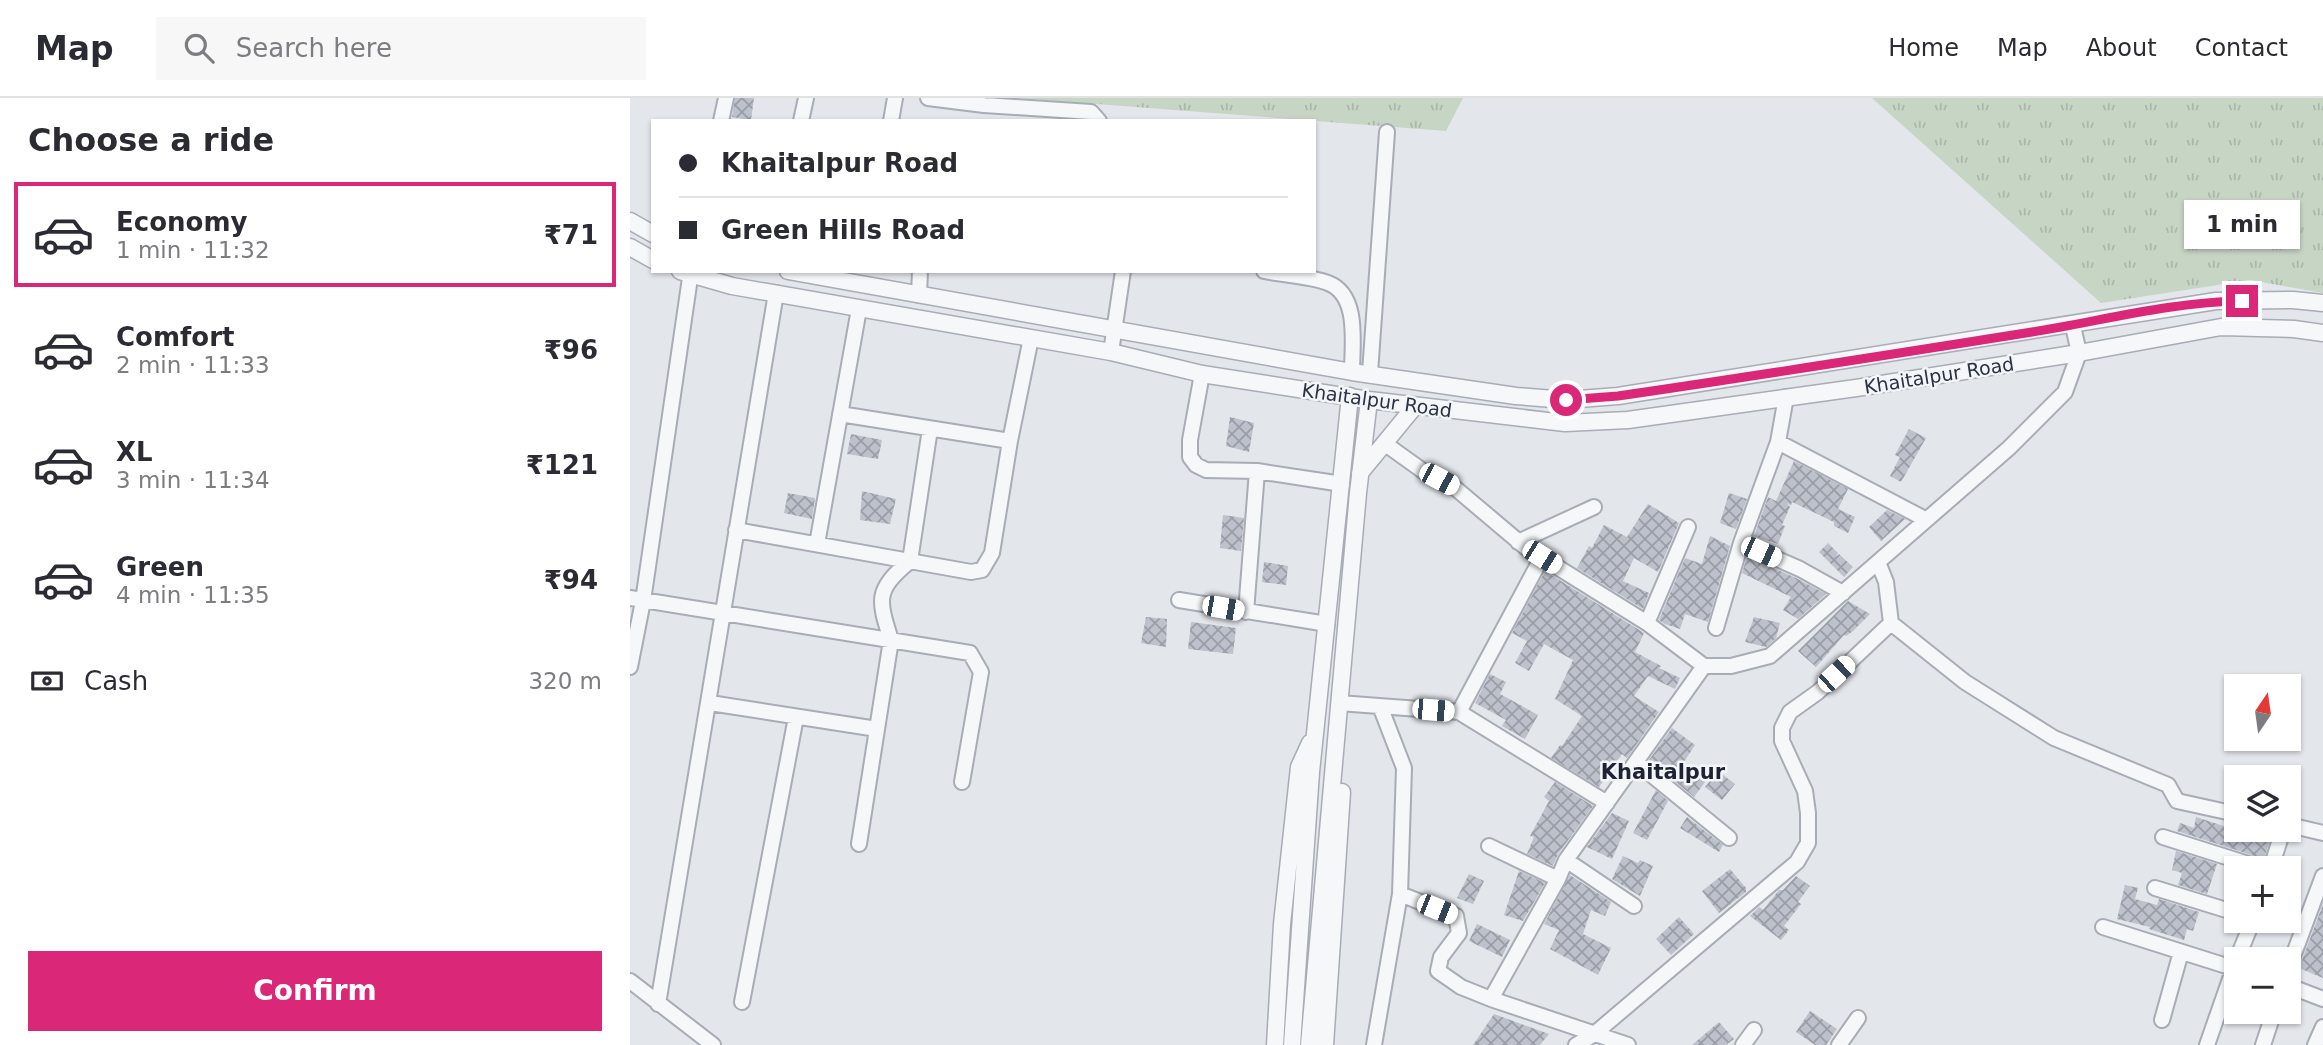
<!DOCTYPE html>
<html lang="en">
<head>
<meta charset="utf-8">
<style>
  :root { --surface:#fff; --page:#f7f7f7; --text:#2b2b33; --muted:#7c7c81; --line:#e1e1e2; --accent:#db2777 }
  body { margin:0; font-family:"DejaVu Sans",sans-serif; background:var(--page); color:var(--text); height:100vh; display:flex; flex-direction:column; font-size:26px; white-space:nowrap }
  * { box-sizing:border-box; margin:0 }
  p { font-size:23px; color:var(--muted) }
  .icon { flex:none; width:38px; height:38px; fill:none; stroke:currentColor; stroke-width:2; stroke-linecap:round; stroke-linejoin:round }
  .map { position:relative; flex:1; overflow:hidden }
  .sheet { display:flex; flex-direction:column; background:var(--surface); width:630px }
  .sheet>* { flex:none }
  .banner { position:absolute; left:21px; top:21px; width:665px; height:154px; border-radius:0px; box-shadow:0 2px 5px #0004; display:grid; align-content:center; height:154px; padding:0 28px; background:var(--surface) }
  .needle { width:46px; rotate:13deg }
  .controls { position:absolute; left:1594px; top:576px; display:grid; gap:14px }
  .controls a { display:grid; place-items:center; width:77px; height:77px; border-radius:0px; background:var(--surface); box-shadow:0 2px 5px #0004; font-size:35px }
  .end { position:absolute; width:32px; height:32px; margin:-16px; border:9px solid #db2777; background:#fff; box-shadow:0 0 0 4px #fff }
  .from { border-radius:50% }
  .bubble { position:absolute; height:49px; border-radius:0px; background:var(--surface); box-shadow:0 2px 5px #0004; font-size:23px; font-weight:600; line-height:49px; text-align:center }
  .car { position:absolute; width:21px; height:42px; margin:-21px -10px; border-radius:9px; box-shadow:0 0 5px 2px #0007; background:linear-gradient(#fff 24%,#345 0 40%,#fff 0 76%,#345 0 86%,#fff 0) }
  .banner b { display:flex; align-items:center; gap:24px; height:66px; font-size:26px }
  .banner b+b { border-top:2px solid var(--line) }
  .banner i { width:18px; height:18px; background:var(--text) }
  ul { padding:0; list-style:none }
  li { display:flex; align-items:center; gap:21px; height:105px; margin:0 14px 10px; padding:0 14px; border:4px solid transparent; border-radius:0px }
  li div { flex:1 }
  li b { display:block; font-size:26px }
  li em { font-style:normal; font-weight:600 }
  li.selected { border-color:var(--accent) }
  li>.icon { width:63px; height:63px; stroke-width:1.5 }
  h2 { padding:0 28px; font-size:32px; line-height:84px }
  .pay { display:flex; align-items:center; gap:18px; height:77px; padding:0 28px; font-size:26px }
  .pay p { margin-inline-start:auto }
  .action { display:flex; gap:14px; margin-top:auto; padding:14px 28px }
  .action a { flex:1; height:80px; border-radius:0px; background:var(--accent); color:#fff; font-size:28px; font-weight:600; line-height:80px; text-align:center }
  header { display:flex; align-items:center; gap:42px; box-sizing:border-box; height:98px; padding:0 35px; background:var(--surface); border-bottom:2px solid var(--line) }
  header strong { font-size:33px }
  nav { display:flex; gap:38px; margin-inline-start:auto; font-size:24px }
  .search { width:490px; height:63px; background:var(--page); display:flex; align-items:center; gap:18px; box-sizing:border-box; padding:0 24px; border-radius:0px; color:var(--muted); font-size:26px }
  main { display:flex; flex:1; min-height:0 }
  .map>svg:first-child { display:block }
  .grass { fill:url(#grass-tufts) }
  .building { fill:url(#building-cross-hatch) }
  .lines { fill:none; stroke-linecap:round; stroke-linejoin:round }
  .minor-casing { stroke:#a8acb5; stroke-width:18 }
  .tertiary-casing { stroke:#a8acb5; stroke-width:19 }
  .minor { stroke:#f6f7f9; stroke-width:14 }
  .tertiary { stroke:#f6f7f9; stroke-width:16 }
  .route { stroke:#db2777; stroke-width:9 }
  .labels { text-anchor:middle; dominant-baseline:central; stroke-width:5; stroke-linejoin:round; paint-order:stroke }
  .street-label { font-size:19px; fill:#2b3243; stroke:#f3f5f8 }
  .neighbourhood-label { font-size:21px; font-weight:bold; fill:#1d2334; stroke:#f3f5f8 }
</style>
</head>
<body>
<header>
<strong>Map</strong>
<div class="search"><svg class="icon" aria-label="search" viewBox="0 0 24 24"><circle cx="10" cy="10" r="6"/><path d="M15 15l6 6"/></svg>Search here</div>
<nav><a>Home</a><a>Map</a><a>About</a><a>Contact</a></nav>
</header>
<main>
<section class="sheet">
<h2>Choose a ride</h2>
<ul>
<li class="selected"><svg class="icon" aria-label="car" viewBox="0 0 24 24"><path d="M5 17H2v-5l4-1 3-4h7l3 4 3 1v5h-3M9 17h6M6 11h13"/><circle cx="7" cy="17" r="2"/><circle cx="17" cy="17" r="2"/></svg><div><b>Economy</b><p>1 min · 11:32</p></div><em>₹71</em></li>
<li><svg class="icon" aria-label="car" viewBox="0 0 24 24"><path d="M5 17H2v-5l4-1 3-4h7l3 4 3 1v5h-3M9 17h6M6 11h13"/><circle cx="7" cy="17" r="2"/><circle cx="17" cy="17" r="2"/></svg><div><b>Comfort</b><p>2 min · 11:33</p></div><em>₹96</em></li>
<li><svg class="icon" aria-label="car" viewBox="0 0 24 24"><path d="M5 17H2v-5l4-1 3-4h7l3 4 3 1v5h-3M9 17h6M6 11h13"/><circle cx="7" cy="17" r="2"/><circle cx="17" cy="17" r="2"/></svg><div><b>XL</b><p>3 min · 11:34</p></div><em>₹121</em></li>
<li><svg class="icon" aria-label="car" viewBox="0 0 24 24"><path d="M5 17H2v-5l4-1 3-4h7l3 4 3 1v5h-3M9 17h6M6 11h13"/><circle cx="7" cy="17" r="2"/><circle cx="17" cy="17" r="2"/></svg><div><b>Green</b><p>4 min · 11:35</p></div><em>₹94</em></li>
</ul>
<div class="pay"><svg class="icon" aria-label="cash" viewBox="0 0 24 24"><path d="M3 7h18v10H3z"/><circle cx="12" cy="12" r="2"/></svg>Cash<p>320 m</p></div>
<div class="action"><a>Confirm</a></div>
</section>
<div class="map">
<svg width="1693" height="947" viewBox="0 0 1693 947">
  <defs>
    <pattern id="grass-tufts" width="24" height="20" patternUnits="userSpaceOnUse" patternTransform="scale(1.75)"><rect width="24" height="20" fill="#c7d5c4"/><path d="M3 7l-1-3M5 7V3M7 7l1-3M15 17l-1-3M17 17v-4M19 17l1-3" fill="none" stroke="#abb7aa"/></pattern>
    <pattern id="building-cross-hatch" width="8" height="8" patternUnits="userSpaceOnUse" patternTransform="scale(1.75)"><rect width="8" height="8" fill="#bdc1cb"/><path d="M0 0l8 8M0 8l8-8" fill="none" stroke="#9a9da6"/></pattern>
  </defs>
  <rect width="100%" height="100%" fill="#e3e6eb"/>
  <!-- grass -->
  <path class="grass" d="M389,0H833L816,33Z
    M1242,0H1693V195L1620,182L1471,205Z"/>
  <!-- building -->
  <path class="building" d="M105,0H124L121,22L102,19Z
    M600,319L624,325L619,354L596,348Z
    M1279,331L1296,340L1271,384L1260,378L1270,359L1265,357Z
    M221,336L252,342L248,361L217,356Z
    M1164,363L1218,391L1208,411L1225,419L1218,435L1204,428V424L1162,404L1161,407L1157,405L1160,409L1152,427L1155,428L1148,446L1124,438L1138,399L1146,403Z
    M232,393L266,401L260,426L230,422Z
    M158,395L185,400L182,421L154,415Z
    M1099,395L1117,401L1106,431L1090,425Z
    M1018,406L1049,425L1028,474L1004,460L993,483L1019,495L1013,511L947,470L959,448L962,450L974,427L997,439Z
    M1257,412L1275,421L1251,443L1239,429Z
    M593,417L614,420L611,453L590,450Z
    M1080,438L1100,448L1078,524L1055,516L1050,531L1035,526L1029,522L1055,460L1072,466Z
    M1198,445L1208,455L1206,459L1209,456L1223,469L1214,479L1189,454Z
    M1117,458L1166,480L1196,496L1168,521L1153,512L1161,499L1112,475Z
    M634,464L658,468L656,487L632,484Z
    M915,473L1014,535L1005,554L1031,568L1029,570L1050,580L1045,591L1018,578L1004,598L1029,614L997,660L992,656L969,689L921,660L930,647L932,648L952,618L925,601L943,562L914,546L899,573L885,565L897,543L882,535Z
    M1218,503L1240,516L1223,533L1216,538L1214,537L1186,569L1168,553Z
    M516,519L537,521L536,549L511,545Z
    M1124,519L1150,525L1146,540L1136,549L1115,544Z
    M561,524L606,530L603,556L558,551Z
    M860,576L876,584L870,596L908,617L895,641L872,628L876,622L845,605Z
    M1042,630L1065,647L1052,667L1075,684L1064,699L1019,662Z
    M1088,673L1105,686L1092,702L1075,689Z
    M925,684L963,708L928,756L923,768L897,756L904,739L900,738L919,703L914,699Z
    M1026,692L1038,703L1017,742L1003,735Z
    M982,715L999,723L982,761L957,749Z
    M1057,719L1093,747L1089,754L1050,730Z
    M1566,719L1606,732H1625L1624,735L1636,738L1635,741L1640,742L1634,761L1547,733L1550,725L1564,730Z
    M1546,753L1587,766L1577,796L1548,787L1552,775L1542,772Z
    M993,758L1008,765L1010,762L1023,768L1010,798L982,781Z
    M1100,771L1116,790V794L1089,815L1072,793Z
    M889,773L915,785L893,823L874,817Z
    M839,776L854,783L843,806L827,800Z
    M940,777L981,804L975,818L961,812L953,836L981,850L968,877L920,851L929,832L914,826Z
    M1166,778L1180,788L1168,804L1171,806L1154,828L1159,832L1151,842L1120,818L1129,809L1133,812L1149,792H1153Z
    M1495,787L1508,790L1505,801L1527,807L1529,801L1569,814L1563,833L1557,831L1554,842L1519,831L1520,829L1487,821Z
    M1693,806V880L1669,870Z
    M1049,819L1064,836L1041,857L1026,841Z
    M847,826L880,842L872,859L839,843Z
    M1180,913L1207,931L1196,947H1185L1166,934Z
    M864,916L919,936L910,947H843Z
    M1089,924L1104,941L1096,947H1062Z"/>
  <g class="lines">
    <defs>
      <path id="minor" d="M298,0L354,7L461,14L469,23
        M91,23L96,0
        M171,23L176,0
        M261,23L265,0
        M634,173C653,177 681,178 698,185C730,197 722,247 722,274
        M289,197L290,173
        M481,254L493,173
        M740,275L757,34
        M572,276L560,342V359L566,367L576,372L627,373L712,386
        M380,343L401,240
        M1148,344L1295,421
        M754,345L793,373L824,389L895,449L1017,525L1074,568
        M106,432L341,474L352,472L362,455L380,343L210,316
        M888,444L964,409
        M1111,445L1170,471L1213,495
        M187,446L229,211
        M1248,464L1256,484L1261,525L1335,584L1424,640L1538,687L1547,703L1606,716
        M0,500L340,555L351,574L332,684
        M549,502L697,526
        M616,514L627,373
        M1017,525L1058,429
        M1086,530L1111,445L1148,344L1156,299
        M0,569L13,503L61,173
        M80,605L247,631
        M709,605L829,614L977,705
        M829,614L912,459
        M1006,664L1099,740
        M1659,727L1693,735
        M1533,739L1631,770
        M229,746L261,542C248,501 245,492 280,463L300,331
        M859,748L928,781
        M936,762L1004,808
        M1641,770L1653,732
        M1525,790L1606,815
        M770,796L826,818L829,835L811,859L808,873L831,889L861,901L998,947
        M1473,829L1606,871
        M1607,861L1623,822
        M1659,869L1693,778
        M0,883L83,947
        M1659,888L1693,901
        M861,901L928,781L936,762L1074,568H1101L1140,558L1379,350L1435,294L1449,255L1443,228
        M112,904L166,619
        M28,906L146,195
        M1532,922L1551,854
        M744,947L770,796L774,670L750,608
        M946,947L963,937L1167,764L1178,745V715L1175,693L1152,643V630L1160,614L1188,594L1261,525
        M1113,947L1124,932
        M1209,947L1228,920
        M1577,947L1606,864
        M1633,947L1644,914
        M1685,947L1693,929"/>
      <path id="tertiary" d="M0,123L23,136
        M0,149L23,162
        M50,173L102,188L481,254L572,276L739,302L935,325L998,322L1226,290L1449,255L1591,229L1664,231L1693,235
        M158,173L722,274L886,298L936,302L988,298L1586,203L1663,202L1693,205
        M730,375L785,308
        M645,947L652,826L669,669L680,645
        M662,947L681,674L720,298
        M679,947L728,395L739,302
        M695,947L712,694"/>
    </defs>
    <!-- minor casing -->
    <use href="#minor" class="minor-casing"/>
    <!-- tertiary casing -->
    <use href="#tertiary" class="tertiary-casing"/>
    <!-- minor -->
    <use href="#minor" class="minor"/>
    <!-- tertiary -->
    <use href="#tertiary" class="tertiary"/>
  </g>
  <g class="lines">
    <!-- route -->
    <path class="route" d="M936,302L988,298C1126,278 1264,256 1402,234C1471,223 1541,204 1612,203"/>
  </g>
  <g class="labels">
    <!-- street labels -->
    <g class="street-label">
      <text transform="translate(1309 277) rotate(-9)">Khaitalpur Road</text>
      <text transform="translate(747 302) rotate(8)">Khaitalpur Road</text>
    </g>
    <!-- neighbourhood labels -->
    <g class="neighbourhood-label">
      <text x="1033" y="674">Khaitalpur</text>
    </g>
  </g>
</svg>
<div class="controls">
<a><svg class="needle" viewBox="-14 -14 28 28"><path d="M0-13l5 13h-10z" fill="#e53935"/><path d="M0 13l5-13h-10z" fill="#7c7c81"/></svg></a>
<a><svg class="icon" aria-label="layers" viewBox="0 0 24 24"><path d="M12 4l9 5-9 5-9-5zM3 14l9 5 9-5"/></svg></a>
<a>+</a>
<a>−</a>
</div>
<i class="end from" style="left:936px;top:302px"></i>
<i class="end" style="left:1612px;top:203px"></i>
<div class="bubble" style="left:1554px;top:102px;width:116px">1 min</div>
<i class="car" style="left:809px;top:381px;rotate:118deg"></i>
<i class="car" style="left:1131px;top:454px;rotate:114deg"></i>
<i class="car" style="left:912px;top:459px;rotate:122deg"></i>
<i class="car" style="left:593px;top:510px;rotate:100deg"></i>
<i class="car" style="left:1206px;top:576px;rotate:47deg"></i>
<i class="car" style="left:803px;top:612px;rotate:95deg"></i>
<i class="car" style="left:807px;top:811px;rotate:112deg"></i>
<div class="banner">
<b><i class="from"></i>Khaitalpur Road</b>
<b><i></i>Green Hills Road</b>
</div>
</div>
</main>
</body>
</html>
